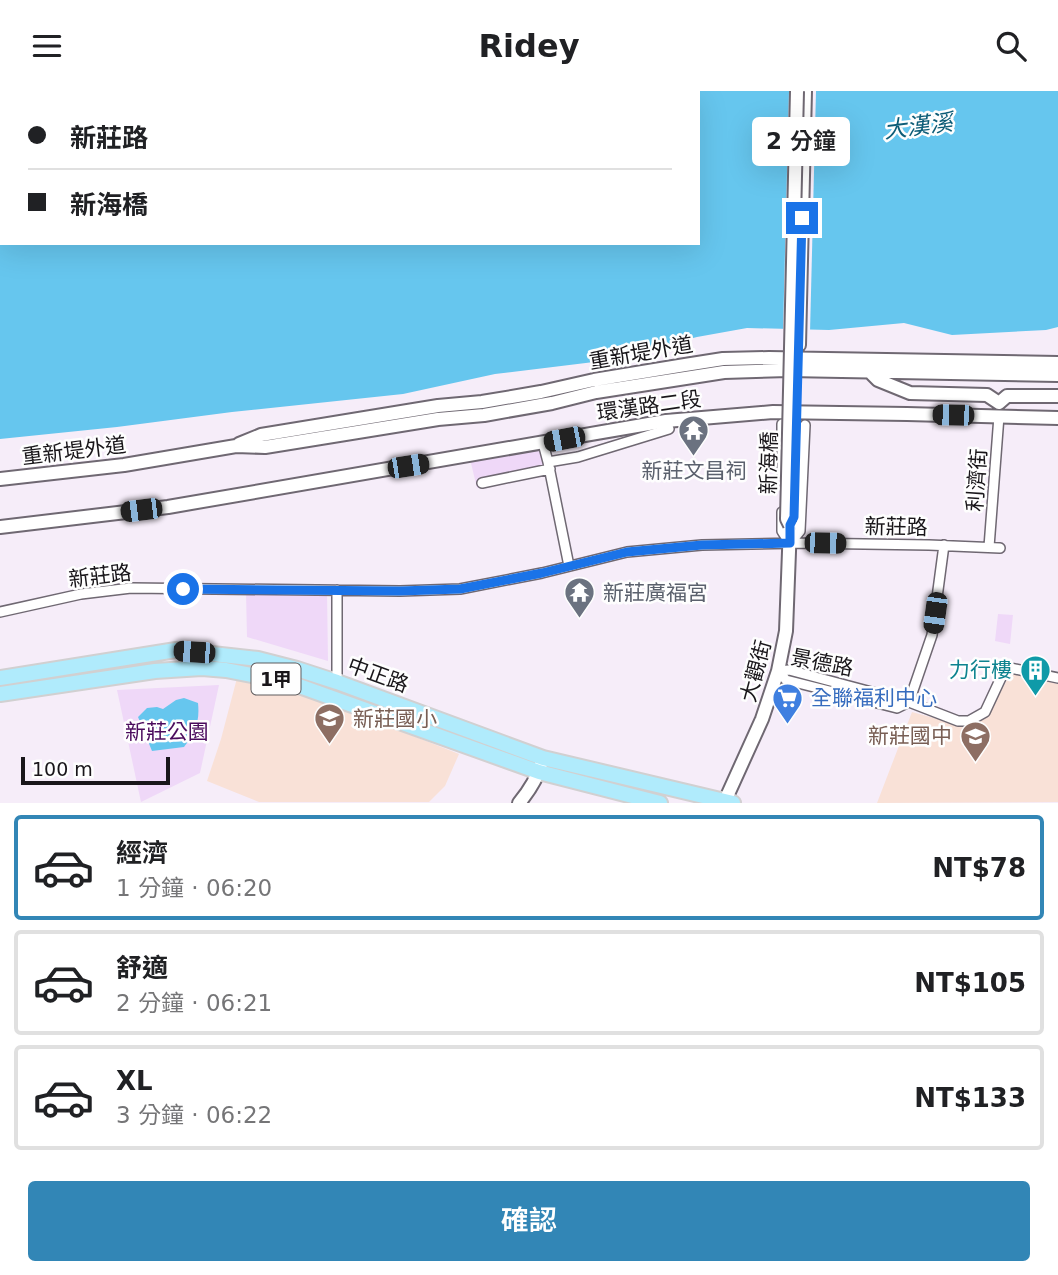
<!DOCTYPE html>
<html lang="zh-TW">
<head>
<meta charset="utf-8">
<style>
  :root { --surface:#fff; --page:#f6f6f6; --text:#202124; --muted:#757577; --line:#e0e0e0; --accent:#3286b6 }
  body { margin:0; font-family:"DejaVu Sans","Noto Sans TC",sans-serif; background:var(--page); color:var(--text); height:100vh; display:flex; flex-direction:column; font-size:26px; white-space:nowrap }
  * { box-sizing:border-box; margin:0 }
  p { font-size:23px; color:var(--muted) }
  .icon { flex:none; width:38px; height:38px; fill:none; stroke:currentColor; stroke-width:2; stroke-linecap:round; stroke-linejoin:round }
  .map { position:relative; height:712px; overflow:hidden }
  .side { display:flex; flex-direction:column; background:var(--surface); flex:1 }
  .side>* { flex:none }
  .top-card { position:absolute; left:0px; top:0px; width:700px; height:154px; box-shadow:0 7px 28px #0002; display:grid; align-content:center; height:154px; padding:0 28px; background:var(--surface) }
  .scale { position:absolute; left:21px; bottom:18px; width:149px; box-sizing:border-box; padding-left:7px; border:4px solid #19161a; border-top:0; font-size:19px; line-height:24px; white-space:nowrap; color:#19161a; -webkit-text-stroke:5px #fefefe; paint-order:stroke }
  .end { position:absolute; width:32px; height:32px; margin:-16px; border:9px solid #1a73e8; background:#fff; box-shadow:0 0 0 4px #fff }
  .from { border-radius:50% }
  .bubble { position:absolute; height:49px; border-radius:7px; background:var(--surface); box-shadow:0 7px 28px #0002; font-size:23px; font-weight:600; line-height:49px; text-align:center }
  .car { position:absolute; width:21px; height:42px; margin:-21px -10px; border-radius:9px; box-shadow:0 0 5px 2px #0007; background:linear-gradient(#222 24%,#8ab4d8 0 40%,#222 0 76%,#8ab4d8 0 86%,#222 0) }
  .top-card b { display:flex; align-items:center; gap:24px; height:66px; font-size:26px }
  .top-card b+b { border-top:2px solid var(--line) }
  .top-card i { width:18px; height:18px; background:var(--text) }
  ul { padding:12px 0 0; list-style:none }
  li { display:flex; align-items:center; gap:21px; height:105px; margin:0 14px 10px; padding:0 14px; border:4px solid var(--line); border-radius:7px }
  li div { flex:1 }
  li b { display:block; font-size:26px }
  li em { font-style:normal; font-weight:600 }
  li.on { border-color:var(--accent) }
  li>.icon { width:63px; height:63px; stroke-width:1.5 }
  .cta { display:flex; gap:14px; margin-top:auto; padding:14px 28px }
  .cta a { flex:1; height:80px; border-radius:7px; background:var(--accent); color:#fff; font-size:28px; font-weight:600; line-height:80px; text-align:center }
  header { display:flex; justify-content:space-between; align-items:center; height:91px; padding:0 28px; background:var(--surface); font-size:32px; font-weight:600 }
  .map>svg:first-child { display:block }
  .education { fill:#f9e1d7 }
  .green { fill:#efd8f8 }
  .water { fill:#66c6ee }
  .pier { fill:#f6edf9 }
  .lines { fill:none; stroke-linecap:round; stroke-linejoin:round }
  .street-casing { stroke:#6f6872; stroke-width:12 }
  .secondary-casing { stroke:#6f6872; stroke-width:16 }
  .primary-casing { stroke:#d1d0d1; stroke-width:18 }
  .street { stroke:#fff; stroke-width:9 }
  .secondary { stroke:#fff; stroke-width:12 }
  .primary { stroke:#b0ebfc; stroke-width:14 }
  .secondary-bridge-casing { stroke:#6f6872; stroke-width:16; stroke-linecap:butt }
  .secondary-bridge { stroke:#fff; stroke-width:12 }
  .route { stroke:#1a73e8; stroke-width:9 }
  .labels { text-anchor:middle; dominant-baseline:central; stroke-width:5; stroke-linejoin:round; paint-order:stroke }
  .shield { fill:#fefefe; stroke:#5e5c5e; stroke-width:2 }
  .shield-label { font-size:19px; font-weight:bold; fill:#19161a }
  .street-label { font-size:21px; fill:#19161a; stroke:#fefefe }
  .worship-label { font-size:21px; fill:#5b616d; stroke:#fefefe }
  .culture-label { font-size:21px; fill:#0d838f; stroke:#fefefe; text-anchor:end }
  .shop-label { font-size:21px; fill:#366cbe; stroke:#fefefe; text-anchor:start }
  .education-label { font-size:21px; fill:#785e54; stroke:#fefefe; text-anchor:start }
  .park-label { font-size:21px; fill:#4a0b5d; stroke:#fefefe }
  .water-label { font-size:23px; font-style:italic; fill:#0c5c77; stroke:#fefefe }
</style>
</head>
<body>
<header><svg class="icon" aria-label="menu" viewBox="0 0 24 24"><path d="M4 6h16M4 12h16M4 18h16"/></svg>Ridey<svg class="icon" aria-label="search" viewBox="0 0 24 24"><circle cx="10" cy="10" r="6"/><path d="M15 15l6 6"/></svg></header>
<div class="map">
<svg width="1058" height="712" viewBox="0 0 1058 712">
  <rect width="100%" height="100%" fill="#f6edf9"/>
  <!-- education -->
  <path class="education" d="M1011,582L1058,593V711L877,712L912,621L956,633L987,624Z
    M237,587L287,595L459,663L445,695L429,711H259L207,690L221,648Z"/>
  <!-- green -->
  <path class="green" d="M9,0H442L437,2H15Z
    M542,356L546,377L508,389L477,397L470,368Z
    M327,501L328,570L247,546L246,502Z
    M998,523L1013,524L1010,553L995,550Z
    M219,594L200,682L141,711L117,599Z"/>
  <!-- water -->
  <path class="water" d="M694,0H1058V236L1046,239L952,244L904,232L829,239L747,237L697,246L602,270L495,283L403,303L232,321L117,336L0,348V31H2V152H698V2H680Z
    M184,607L198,612C200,631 195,642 184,656L152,660L138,626L147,617L157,616L163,618L176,609Z"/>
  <!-- pier -->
  <path class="pier" d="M789,0H816L810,242L783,241Z"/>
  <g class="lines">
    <defs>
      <path id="street" d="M782,333V382
        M543,352L548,371L569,475
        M548,371L578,366L669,338L666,330
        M482,392L550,378
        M782,421V440L789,451
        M790,452L800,440L805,334
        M989,456L999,325
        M0,521L81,503L131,497L400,500L460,498L542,482L627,461L702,454L799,452L929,454L1000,457
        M778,580L789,579L909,611L958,630H969L985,621L1006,576L1058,587
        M778,580L786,589L897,617L909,611
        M337,591V499
        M909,611L932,544L944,454"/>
      <path id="secondary" d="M799,254L805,0
        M870,281L878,289L910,302L987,304L999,312
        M999,312L1007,305H1058
        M239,353L261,344L438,315L482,311L541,301L594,289L685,274L723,268L769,267L1058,272
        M0,388L124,374L236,355L265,356L438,328L484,324L552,312L596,301L724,281L788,279L1058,284
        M0,436L168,416L666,330L773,321L907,323L1058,327
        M519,712C529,700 537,688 541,673
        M724,712L762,628L778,580L786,540L790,434"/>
      <path id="primary" d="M0,587L176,559L258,568L297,578L337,591L543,667L733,712
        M0,603L155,580L202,577L226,579L288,591L539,681L660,712"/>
    </defs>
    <!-- street casing -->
    <use href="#street" class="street-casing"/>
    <!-- secondary casing -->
    <use href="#secondary" class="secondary-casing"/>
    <!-- primary casing -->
    <use href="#primary" class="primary-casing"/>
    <!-- street -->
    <use href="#street" class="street"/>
    <!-- secondary -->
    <use href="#secondary" class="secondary"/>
    <!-- primary -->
    <use href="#primary" class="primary"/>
    <defs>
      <path id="secondary-bridge" d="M790,434L787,428L797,0"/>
    </defs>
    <!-- secondary-bridge casing -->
    <use href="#secondary-bridge" class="secondary-bridge-casing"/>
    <!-- secondary-bridge -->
    <use href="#secondary-bridge" class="secondary-bridge"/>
  </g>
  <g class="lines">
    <!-- route -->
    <path class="route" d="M183,498L400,500L460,498L542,482L627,461L702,454L790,452V434L794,426L802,127"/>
  </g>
  <!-- icons -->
  <defs>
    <symbol id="temple-pin" viewBox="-11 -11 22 30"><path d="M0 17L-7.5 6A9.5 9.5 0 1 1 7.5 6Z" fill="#6b7280" stroke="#fefefe"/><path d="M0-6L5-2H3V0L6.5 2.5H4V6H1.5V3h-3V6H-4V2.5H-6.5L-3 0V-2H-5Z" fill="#fff"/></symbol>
    <symbol id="building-pin" viewBox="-11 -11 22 30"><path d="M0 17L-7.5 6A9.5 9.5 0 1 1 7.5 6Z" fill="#0f9aa8" stroke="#fefefe"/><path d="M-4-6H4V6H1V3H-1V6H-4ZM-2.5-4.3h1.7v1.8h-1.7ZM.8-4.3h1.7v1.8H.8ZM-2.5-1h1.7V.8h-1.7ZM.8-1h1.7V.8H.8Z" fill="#fff"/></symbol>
    <symbol id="supermarket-pin" viewBox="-11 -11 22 30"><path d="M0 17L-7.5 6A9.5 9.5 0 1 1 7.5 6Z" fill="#3f7fe0" stroke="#fefefe"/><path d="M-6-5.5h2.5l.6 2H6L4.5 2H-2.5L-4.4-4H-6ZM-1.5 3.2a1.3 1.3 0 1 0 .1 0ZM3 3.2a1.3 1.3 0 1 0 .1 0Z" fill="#fff"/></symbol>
    <symbol id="school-pin" viewBox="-11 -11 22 30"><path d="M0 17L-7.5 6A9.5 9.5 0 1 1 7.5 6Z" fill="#8d6e63" stroke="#fefefe"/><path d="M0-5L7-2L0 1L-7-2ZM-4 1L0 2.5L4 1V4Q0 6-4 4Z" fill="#fff"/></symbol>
  </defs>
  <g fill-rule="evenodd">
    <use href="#temple-pin" x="676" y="322" width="35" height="47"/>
    <use href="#temple-pin" x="562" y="484" width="35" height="47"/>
    <use href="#building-pin" x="1018" y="562" width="35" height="47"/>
    <use href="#supermarket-pin" x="770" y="590" width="35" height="47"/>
    <use href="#school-pin" x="312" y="610" width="35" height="47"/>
    <use href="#school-pin" x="958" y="628" width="35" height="47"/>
  </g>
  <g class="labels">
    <!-- shield labels -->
    <rect class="shield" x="251.5" y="572.5" width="49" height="31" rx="5"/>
    <g class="shield-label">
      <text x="276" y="588">1甲</text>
    </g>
    <!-- street labels -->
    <g class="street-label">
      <text transform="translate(641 262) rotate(-10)">重新堤外道</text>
      <text transform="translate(649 315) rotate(-8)">環漢路二段</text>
      <text transform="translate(74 360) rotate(-7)">重新堤外道</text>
      <text transform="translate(769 372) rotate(-89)">新海橋</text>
      <text transform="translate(977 389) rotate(-86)">利濟街</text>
      <text transform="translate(896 436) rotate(1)">新莊路</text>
      <text transform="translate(100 485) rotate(-7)">新莊路</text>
      <text transform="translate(822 572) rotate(11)">景德路</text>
      <text transform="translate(756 580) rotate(-75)">大觀街</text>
      <text transform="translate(378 584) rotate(20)">中正路</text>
    </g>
    <!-- worship labels -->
    <g class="worship-label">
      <text x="694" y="380">新莊文昌祠</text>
      <text x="603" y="502" text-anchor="start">新莊廣福宮</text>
    </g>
    <!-- culture labels -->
    <g class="culture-label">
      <text x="1012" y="579">力行樓</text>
    </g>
    <!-- shop labels -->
    <g class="shop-label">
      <text x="811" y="607">全聯福利中心</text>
    </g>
    <!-- education labels -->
    <g class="education-label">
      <text x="353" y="628">新莊國小</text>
      <text x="952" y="645" text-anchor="end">新莊國中</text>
    </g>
    <!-- park labels -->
    <g class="park-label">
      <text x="167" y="641">新莊公園</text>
    </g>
    <!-- water labels -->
    <g class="water-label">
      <text transform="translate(918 35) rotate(-7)">大漢溪</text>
    </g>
  </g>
</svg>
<div class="scale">100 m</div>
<i class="end from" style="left:183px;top:498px"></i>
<i class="end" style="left:802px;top:127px"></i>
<div class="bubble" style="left:752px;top:26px;width:98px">2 分鐘</div>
<i class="car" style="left:953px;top:324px;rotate:271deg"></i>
<i class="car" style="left:564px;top:348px;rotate:259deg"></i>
<i class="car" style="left:408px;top:375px;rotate:81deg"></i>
<i class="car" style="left:141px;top:419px;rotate:263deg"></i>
<i class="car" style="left:825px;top:452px;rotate:91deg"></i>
<i class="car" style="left:935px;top:522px;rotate:188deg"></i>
<i class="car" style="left:194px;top:561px;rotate:274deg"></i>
<div class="top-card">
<b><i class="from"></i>新莊路</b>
<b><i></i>新海橋</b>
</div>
</div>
<section class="side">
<ul>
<li class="on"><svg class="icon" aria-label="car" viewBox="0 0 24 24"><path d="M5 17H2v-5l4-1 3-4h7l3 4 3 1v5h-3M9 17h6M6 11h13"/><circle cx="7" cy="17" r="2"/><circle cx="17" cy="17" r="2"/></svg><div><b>經濟</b><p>1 分鐘 · 06:20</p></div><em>NT$78</em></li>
<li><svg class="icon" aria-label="car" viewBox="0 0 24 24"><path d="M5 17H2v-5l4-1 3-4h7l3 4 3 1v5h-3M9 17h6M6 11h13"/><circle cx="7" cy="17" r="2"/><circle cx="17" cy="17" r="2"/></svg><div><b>舒適</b><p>2 分鐘 · 06:21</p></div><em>NT$105</em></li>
<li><svg class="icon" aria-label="car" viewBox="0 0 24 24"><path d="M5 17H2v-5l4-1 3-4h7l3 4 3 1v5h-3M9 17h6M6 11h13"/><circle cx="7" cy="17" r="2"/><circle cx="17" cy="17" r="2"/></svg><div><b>XL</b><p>3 分鐘 · 06:22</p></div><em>NT$133</em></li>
</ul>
<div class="cta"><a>確認</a></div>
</section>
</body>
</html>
